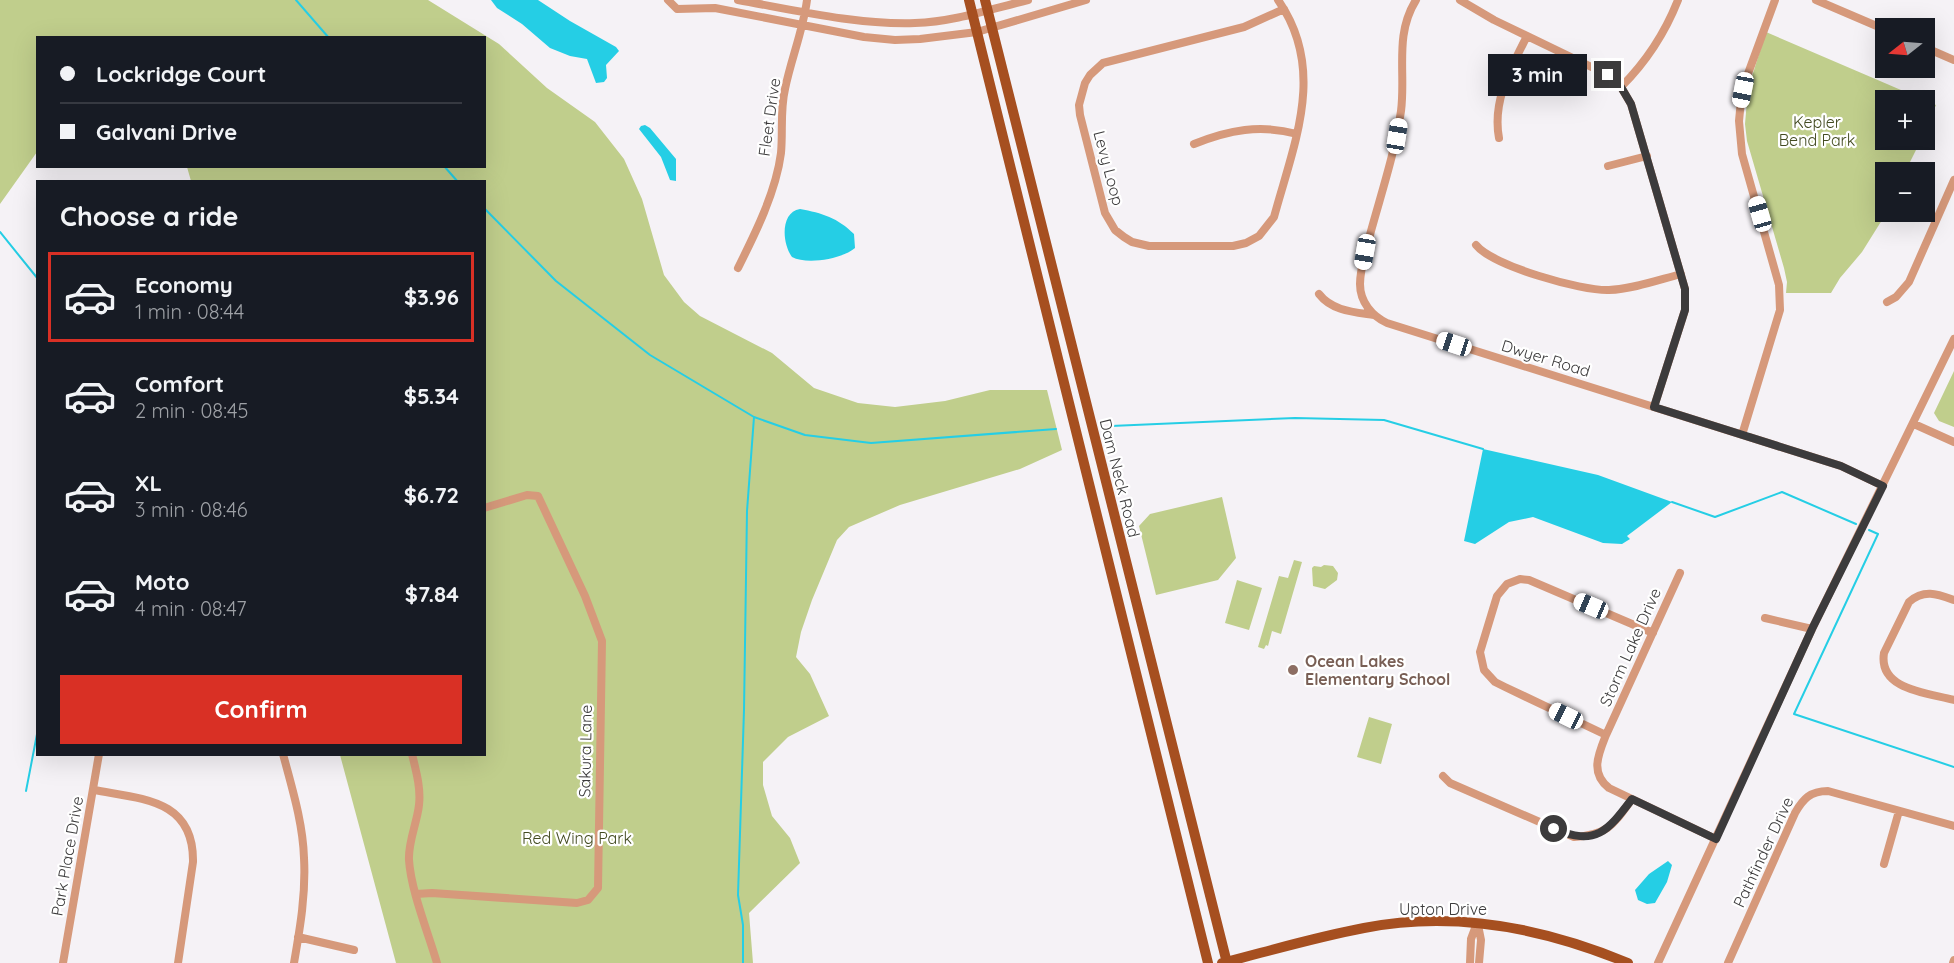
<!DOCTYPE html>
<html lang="en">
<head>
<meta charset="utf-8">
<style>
  :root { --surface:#171b24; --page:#20242c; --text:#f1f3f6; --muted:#9ea1a6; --line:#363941; --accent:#d93025 }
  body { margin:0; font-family:Quicksand,sans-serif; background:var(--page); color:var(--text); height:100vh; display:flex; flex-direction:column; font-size:22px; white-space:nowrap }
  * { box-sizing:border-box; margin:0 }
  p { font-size:20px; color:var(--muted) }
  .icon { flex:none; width:33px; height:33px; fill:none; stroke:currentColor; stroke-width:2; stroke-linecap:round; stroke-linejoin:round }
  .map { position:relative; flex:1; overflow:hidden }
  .details { position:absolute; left:36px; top:180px; width:450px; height:576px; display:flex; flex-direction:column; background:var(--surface); border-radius:0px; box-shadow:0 6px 24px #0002 }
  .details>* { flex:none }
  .guide { position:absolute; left:36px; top:36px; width:450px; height:132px; border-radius:0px; box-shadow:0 6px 24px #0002; display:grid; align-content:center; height:132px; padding:0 24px; background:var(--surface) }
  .needle { width:39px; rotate:253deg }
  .controls { position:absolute; left:1875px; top:18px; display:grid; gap:12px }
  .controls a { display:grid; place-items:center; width:60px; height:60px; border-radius:0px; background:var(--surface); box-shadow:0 6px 24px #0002; font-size:30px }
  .end { position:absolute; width:27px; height:27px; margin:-14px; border:8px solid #3c3b3c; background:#fff; box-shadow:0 0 0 3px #fff }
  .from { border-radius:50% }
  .bubble { position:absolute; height:42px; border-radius:0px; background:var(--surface); box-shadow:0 6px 24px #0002; font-size:20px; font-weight:800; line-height:42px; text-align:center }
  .car { position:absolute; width:18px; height:36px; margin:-18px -9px; border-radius:8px; box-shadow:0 0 4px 2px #0007; background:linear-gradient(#fff 24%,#345 0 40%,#fff 0 76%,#345 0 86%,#fff 0) }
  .guide b { display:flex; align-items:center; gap:21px; height:57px; font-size:22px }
  .guide b+b { border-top:2px solid var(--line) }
  .guide i { width:15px; height:15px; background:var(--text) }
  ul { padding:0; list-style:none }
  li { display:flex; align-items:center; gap:18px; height:90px; margin:0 12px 9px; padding:0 12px; border:3px solid transparent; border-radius:0px }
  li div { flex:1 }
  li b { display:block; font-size:22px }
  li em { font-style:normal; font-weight:800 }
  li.current { border-color:var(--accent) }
  li>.icon { width:54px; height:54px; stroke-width:1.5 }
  h2 { padding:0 24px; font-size:27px; line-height:72px }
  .cta { display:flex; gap:12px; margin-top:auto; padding:12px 24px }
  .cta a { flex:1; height:69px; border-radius:0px; background:var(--accent); color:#fff; font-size:24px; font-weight:800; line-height:69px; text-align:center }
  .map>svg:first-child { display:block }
  .green { fill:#c0ce8c }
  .water { fill:#25cee5 }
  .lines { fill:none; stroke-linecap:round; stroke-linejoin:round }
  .stream { stroke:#25cee5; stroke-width:2 }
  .minor { stroke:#d6997b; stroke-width:8 }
  .major { stroke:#a64f20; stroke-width:10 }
  .route { stroke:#3c3b3c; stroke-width:8 }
  .education-dot { fill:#8d6e63; stroke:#fff; stroke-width:2 }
  .labels { text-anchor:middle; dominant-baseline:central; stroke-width:4.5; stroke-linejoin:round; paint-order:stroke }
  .street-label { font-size:16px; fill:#3c3b3c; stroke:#fff }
  .park-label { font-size:16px; fill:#434b21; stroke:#fff }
  .education-label { font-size:16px; font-weight:bold; fill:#785e54; stroke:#fff; text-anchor:start }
</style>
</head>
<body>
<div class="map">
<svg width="1954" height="963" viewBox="0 0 1954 963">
  <rect width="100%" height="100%" fill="#f5f2f6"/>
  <!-- green -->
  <path class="green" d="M0,0H428L499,44L547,88L595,122L624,159L642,199L664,275L684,302L700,316L772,353L814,388L858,403L895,407L945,401L990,390H1047L1062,450L1020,469L900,505L849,527L837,540L812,600L801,632L796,657L810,674L829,716L788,737L763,762V785L772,816L790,838L800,863L749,913L753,963H396L340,755L484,754V182L191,181L187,167L484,166V38H38L37,152L0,204Z
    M1766,32L1936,105L1925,131L1924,100H1886V140H1921L1905,172H1886L1887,212L1862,252L1840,278L1831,293H1786L1787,282L1784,268L1747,141L1745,124L1748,89Z
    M1954,371V427L1939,421L1934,413Z
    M1222,497L1236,558L1218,580L1156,595L1139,526L1150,514Z
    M1294,560L1302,562L1281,634L1272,631L1268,646L1266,645L1264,649L1258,647L1279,576L1288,578Z
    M1324,565L1333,566L1338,573L1337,580L1325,589L1313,586L1312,568L1314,566L1321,567Z
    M1237,580L1262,588L1249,630L1225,623Z
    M1369,717L1392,724L1381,764L1357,757Z"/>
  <!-- water -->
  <path class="water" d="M491,0H538L570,21L616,47L619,51L606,65L607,78L604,82L596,83L587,59L570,56L550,48L522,24L497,8Z
    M645,125L650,128L676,159V181L670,180L661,157L639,129L641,126Z
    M800,209C822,213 838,218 854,234L855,248C842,259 807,265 792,257C782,244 780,212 800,209Z
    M1483,449L1598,475L1672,502L1627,536L1630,539L1622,544L1603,543L1533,517L1509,522L1475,544L1464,541Z
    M1668,861L1672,865L1667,882L1655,903L1647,904L1638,900L1635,890L1649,874Z"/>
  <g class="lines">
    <!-- stream -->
    <path class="stream" d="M296,0L329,38
      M444,166L458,182
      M484,208L556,281L650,355L754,417L805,435L871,443L1056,429
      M0,232L38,279
      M1111,426L1295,418L1384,420L1483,449
      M1672,502L1715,517L1782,492L1856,524
      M1869,530L1878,534L1794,714L1954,767
      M26,791L38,729
      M743,963V925L738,895L744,710L747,511L754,417"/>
    <!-- minor -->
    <path class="minor" d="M668,0L677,9L715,8L864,37L895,40L920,39L977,32L1086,0
      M738,0C794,10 858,25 915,23C953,22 991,9 1028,0
      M1278,0C1327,70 1294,143 1274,217L1259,236L1246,243L1233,246H1149L1132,242L1124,237L1115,230L1105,213L1080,115L1079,105L1085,83L1090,75L1103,63L1244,27L1284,9
      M1416,0C1394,35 1406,73 1401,111C1395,152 1382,191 1371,231C1367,247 1360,267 1360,284C1360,302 1372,316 1387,323L1841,466L1883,486
      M1460,0L1494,20L1608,75L1621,87L1631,104L1685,289V310L1654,407
      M1816,0L1886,30
      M1924,47L1954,60
      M1621,87C1646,62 1665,33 1678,0
      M1499,138C1492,101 1511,68 1527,36
      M1194,144C1229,130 1260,124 1297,134
      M1608,166L1647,156
      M1476,245C1493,266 1581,291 1609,290C1633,289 1658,280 1681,274
      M738,268C755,234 776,192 781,153C783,131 780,110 785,89C791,59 803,31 807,0
      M1319,294C1332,311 1354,312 1374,315
      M1887,302L1896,297L1909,282L1954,180
      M1914,424L1954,442
      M1742,435L1780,310L1779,285L1742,154L1739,121L1742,90L1775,0
      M1680,573L1606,735C1598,755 1590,773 1609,788L1716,839
      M1954,600C1937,594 1924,589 1909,602L1884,653C1878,690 1928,693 1954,700
      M1765,618L1812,629
      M1606,735L1505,687L1495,682L1484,670L1480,652L1497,596L1507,584L1520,579L1529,580L1653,633
      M283,754C292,788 303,823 304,858C306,894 300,928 294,963
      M412,754C416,771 421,788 419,805C417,823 408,842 409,860C411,891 428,932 437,963
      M1443,776L1450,783L1574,837C1608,835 1613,825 1632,799
      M94,790C142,799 194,799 193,862L178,963
      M1884,864L1899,811
      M416,894L432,893L577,903L588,900L598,888L602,641L585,596L538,496L527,495L484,508
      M1478,925L1481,940L1479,963
      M298,937L354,950
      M63,963L99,754
      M1470,963L1471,939L1477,923
      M1658,963L1812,629L1954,339
      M1728,963L1795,813C1803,799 1810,791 1828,791L1954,826
      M1953,963L1954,960"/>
    <!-- major -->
    <path class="major" d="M969,0L1208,963
      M985,0L1227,963
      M1222,963C1269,951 1316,937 1364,928C1455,910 1544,928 1628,963"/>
  </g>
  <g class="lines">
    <!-- route -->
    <path class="route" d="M1554,829C1596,846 1607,832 1632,799L1716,839L1812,629L1883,486L1841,466L1654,407L1685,310V289L1631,104L1621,87L1608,75"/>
  </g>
  <!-- markers -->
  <circle class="education-dot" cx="1293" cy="670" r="6"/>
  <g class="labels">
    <!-- street labels -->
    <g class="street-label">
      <text transform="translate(769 117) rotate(-82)">Fleet Drive</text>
      <text transform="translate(1109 168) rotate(75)">Levy Loop</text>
      <text transform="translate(1546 358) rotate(17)">Dwyer Road</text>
      <text transform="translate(1120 478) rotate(76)">Dam Neck Road</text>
      <text transform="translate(1630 647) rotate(-66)">Storm Lake Drive</text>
      <text transform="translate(585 751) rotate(-89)">Sakura Lane</text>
      <text transform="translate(1763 852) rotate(-65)">Pathfinder Drive</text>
      <text transform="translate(67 856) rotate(-80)">Park Place Drive</text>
      <text x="1443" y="909">Upton Drive</text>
    </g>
    <!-- park labels -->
    <g class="park-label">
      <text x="1817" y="122">Kepler<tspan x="1817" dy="18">Bend Park</tspan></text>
      <text x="577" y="838">Red Wing Park</text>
    </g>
    <!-- education labels -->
    <g class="education-label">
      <text x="1305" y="661">Ocean Lakes<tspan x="1305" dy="18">Elementary School</tspan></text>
    </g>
  </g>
</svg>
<div class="controls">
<a><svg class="needle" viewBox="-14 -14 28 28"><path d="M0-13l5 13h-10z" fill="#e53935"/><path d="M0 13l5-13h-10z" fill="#9ea1a6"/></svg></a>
<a>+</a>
<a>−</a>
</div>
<i class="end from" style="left:1554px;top:829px"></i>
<i class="end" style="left:1608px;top:75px"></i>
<div class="bubble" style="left:1488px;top:54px;width:99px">3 min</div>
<i class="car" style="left:1743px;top:90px;rotate:191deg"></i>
<i class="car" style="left:1397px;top:136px;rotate:9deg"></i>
<i class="car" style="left:1760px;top:214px;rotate:344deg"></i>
<i class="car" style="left:1365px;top:252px;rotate:190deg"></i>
<i class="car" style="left:1454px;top:344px;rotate:288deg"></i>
<i class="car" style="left:1591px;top:606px;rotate:293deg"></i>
<i class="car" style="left:1566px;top:716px;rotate:296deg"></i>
<div class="guide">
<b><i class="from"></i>Lockridge Court</b>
<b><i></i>Galvani Drive</b>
</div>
<section class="details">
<h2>Choose a ride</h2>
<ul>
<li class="current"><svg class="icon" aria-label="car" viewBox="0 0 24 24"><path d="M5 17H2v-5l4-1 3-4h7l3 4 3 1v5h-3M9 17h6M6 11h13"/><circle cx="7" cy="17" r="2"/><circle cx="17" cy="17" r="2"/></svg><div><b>Economy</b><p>1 min · 08:44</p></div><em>$3.96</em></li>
<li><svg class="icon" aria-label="car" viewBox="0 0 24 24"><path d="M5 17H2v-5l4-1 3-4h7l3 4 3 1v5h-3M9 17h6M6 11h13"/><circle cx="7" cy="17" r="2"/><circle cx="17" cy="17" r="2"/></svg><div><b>Comfort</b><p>2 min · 08:45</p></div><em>$5.34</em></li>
<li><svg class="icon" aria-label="car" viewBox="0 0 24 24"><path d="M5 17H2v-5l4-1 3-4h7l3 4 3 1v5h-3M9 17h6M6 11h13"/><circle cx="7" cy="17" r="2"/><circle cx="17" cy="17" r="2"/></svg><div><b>XL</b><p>3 min · 08:46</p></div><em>$6.72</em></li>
<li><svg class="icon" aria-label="car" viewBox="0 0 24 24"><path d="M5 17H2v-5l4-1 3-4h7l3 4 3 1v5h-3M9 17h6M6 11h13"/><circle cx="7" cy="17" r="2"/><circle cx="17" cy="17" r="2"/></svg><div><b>Moto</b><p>4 min · 08:47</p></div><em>$7.84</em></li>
</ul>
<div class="cta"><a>Confirm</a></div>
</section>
</div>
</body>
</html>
